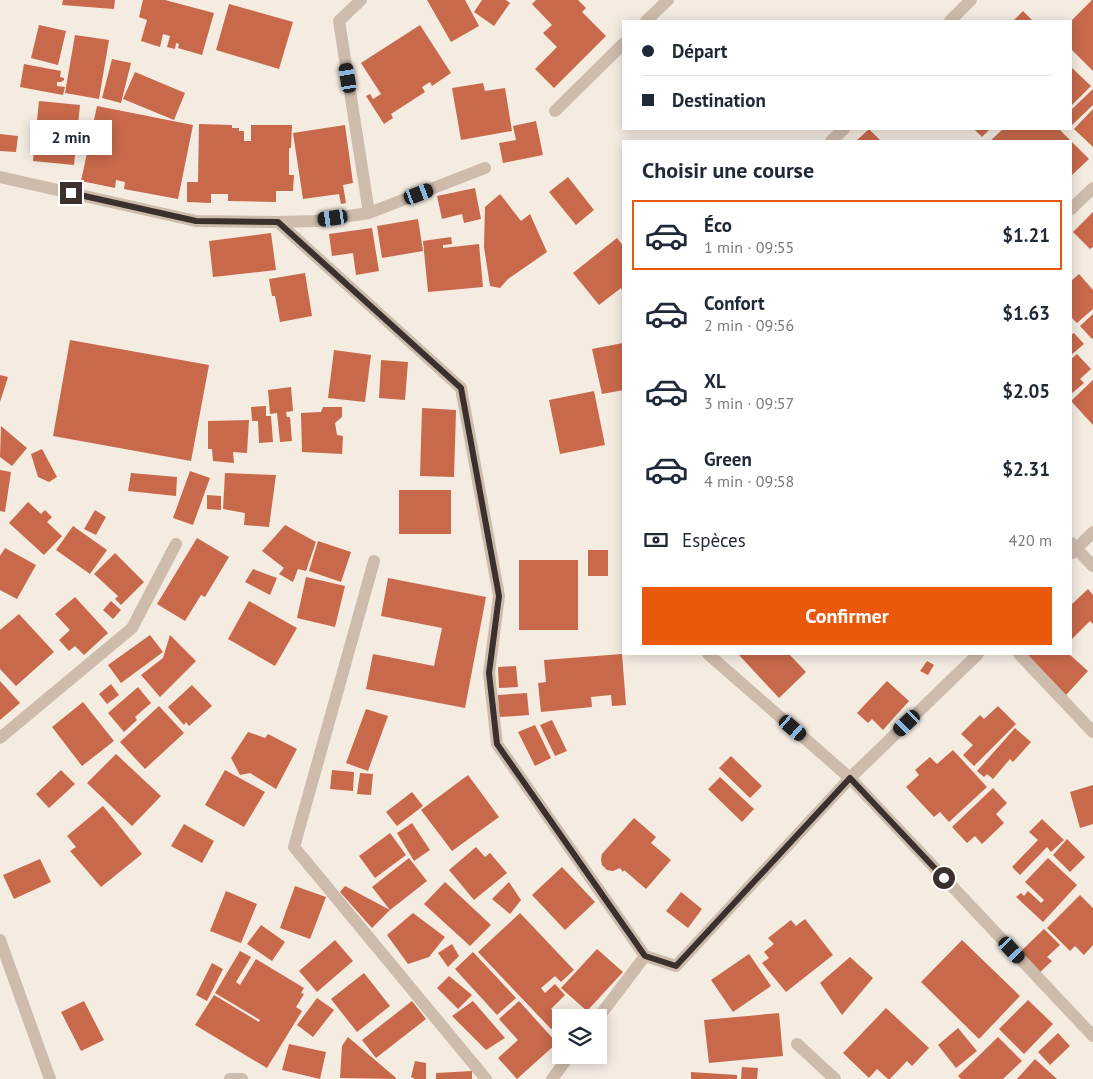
<!DOCTYPE html>
<html lang="fr">
<head>
<meta charset="utf-8">
<style>
  :root { --surface:#fff; --page:#f2f2f3; --text:#1f2937; --muted:#747a83; --line:#e0e1e3; --accent:#ea580c }
  body { margin:0; font-family:"PT Sans",sans-serif; background:var(--page); color:var(--text); height:100vh; display:flex; flex-direction:column; font-size:19px; white-space:nowrap }
  * { box-sizing:border-box; margin:0 }
  p { font-size:16px; color:var(--muted) }
  .icon { flex:none; width:28px; height:28px; fill:none; stroke:currentColor; stroke-width:2; stroke-linecap:round; stroke-linejoin:round }
  .map { position:relative; flex:1; overflow:hidden }
  .details { position:absolute; left:622px; top:140px; width:450px; height:515px; display:flex; flex-direction:column; background:var(--surface); border-radius:0px; box-shadow:0 2px 12px #0003 }
  .details>* { flex:none }
  .hud { position:absolute; left:622px; top:20px; width:450px; height:110px; border-radius:0px; box-shadow:0 2px 12px #0003; display:grid; align-content:center; height:110px; padding:0 20px; background:var(--surface) }
  .fabs { position:absolute; left:552px; top:1009px; display:grid; gap:10px }
  .fabs a { display:grid; place-items:center; width:55px; height:55px; border-radius:0px; background:var(--surface); box-shadow:0 2px 12px #0003; font-size:25px }
  .end { position:absolute; width:22px; height:22px; margin:-11px; border:6px solid #3b302b; background:#fff; box-shadow:0 0 0 2px #fff }
  .from { border-radius:50% }
  .bubble { position:absolute; height:35px; border-radius:0px; background:var(--surface); box-shadow:0 2px 12px #0003; font-size:16px; font-weight:600; line-height:35px; text-align:center }
  .car { position:absolute; width:15px; height:30px; margin:-15px -8px; border-radius:6px; box-shadow:0 0 4px 1px #0007; background:linear-gradient(#222 24%,#8ab4d8 0 40%,#222 0 76%,#8ab4d8 0 86%,#222 0) }
  .hud b { display:flex; align-items:center; gap:18px; height:48px; font-size:19px }
  .hud b+b { border-top:1px solid var(--line) }
  .hud i { width:12px; height:12px; background:var(--text) }
  ul { padding:0; list-style:none }
  li { display:flex; align-items:center; gap:15px; height:70px; margin:0 10px 8px; padding:0 10px; border:2px solid transparent; border-radius:0px }
  li div { flex:1 }
  li b { display:block; font-size:19px }
  li em { font-style:normal; font-weight:600 }
  li.active { border-color:var(--accent) }
  li>.icon { width:45px; height:45px; stroke-width:1.5 }
  h2 { padding:0 20px; font-size:22px; line-height:60px }
  .pay { display:flex; align-items:center; gap:12px; height:55px; padding:0 20px; font-size:19px }
  .pay p { margin-inline-start:auto }
  .cta { display:flex; gap:10px; margin-top:auto; padding:10px 20px }
  .cta a { flex:1; height:58px; border-radius:0px; background:var(--accent); color:#fff; font-size:20px; font-weight:600; line-height:58px; text-align:center }
  .map>svg:first-child { display:block }
  .building { fill:#c8694b }
  .lines { fill:none; stroke-linecap:round; stroke-linejoin:round }
  .minor { stroke:#cdbbac; stroke-width:12 }
  .route { stroke:#3b302b; stroke-width:6 }
</style>
</head>
<body>
<div class="map">
<svg width="1093" height="1079" viewBox="0 0 1093 1079">
  <rect width="100%" height="100%" fill="#f4ebe1"/>
  <!-- building -->
  <path class="building" d="M63,0H115L114,9L62,5Z
    M143,0H165L214,13L202,55L178,48L179,44L176,43L175,49L167,47L170,36L163,34L160,47L141,41L147,20L139,17Z
    M427,0H465L479,26L451,42Z
    M482,0H506L510,3L494,26L474,12Z
    M536,0H578L586,8L582,12L606,36L554,88L535,69L557,47L543,33L552,25L532,4Z
    M1092,0H1093V71L1071,49V21Z
    M229,4L293,22L279,69L216,50Z
    M1023,11L1033,21H1013Z
    M39,25L66,31L58,65L31,58Z
    M420,25L451,73L432,86L430,82L422,87L425,92L391,114L393,118L384,124L366,96L370,94L373,99L381,94L361,63Z
    M75,35L109,40L99,99L65,93Z
    M112,59L131,63L121,103L102,98Z
    M24,64L61,71L60,77L64,78V80L61,82H57V86L65,87L63,95L20,87Z
    M1071,67L1091,86L1071,106Z
    M135,72L185,93L174,120L123,99Z
    M483,83L485,91L505,88L512,131L461,140L452,88Z
    M1093,89V105L1071,126V110Z
    M39,101L80,105L74,165L33,161Z
    M97,106L193,125L178,199L124,189L125,182L116,180L115,188L81,181Z
    M1093,109V147L1074,129Z
    M536,121L543,155L503,163L499,143L516,140L513,126Z
    M199,124L232,125V128H239V131H244V141H251V125H292L291,148H289V175H294L293,191H276V202L228,201V194H211V203L187,202V182H198Z
    M345,125L353,183L343,185L346,203L341,204L339,194L303,199L293,133Z
    M869,129L881,141H856Z
    M974,129H990L982,137Z
    M1003,129H1059L1089,159L1071,176V141H990Z
    M0,134L18,136L16,152L0,151Z
    M568,177L594,210L576,225L549,192Z
    M475,188L481,219L464,223L462,214L442,219L437,196Z
    M500,194L521,221L530,214L547,252L508,279L500,288L490,286L484,247L485,207Z
    M1093,212V247L1090,249L1073,232Z
    M418,219L423,251L382,258L377,226Z
    M372,228L379,271L356,275L353,253L332,256L329,234Z
    M271,233L276,270L213,277L209,241Z
    M451,237L452,244L443,245V248L479,244L483,287L428,292L423,241Z
    M617,238L624,247V294L621,288L599,305L573,273Z
    M305,273L312,316L280,322L275,296H272L269,279Z
    M1079,274L1093,290V309L1077,323L1071,317V281Z
    M1093,314V338L1092,339L1080,326Z
    M1074,333L1084,344L1071,355V335Z
    M70,340L209,365L191,461L53,436Z
    M623,343L624,390L602,394L592,349Z
    M334,350L371,355L365,402L328,398Z
    M1077,354L1091,369L1080,379L1084,383L1071,394V359Z
    M381,360L408,362L405,400L379,398Z
    M0,375L8,377L0,402Z
    M1093,380V425L1071,401Z
    M291,387L293,411L286,412L287,417H290L292,441L280,442L277,413L270,414L268,390Z
    M594,391L605,445L560,454L549,400Z
    M266,406V416H271L273,442L259,443L258,421H252L251,407Z
    M323,407H342V417L335,423L337,435L343,436L342,454L302,452L301,413L321,412Z
    M422,408L456,410L454,477L420,476Z
    M249,420L247,453L233,452L234,463L213,461L212,449H208V421Z
    M1,426L27,448L12,466L0,457Z
    M42,449L57,477L49,482L38,477L31,454Z
    M0,470L11,472L5,512L0,511Z
    M190,471L210,478L193,525L173,518Z
    M131,473L177,477L176,496L128,491Z
    M225,473L276,475L269,527L244,525L245,513L223,509Z
    M399,490H451V534H399Z
    M207,495L221,496V510L207,509Z
    M28,502L41,514L45,510L52,517L47,522L62,536L44,555L9,523Z
    M95,510L106,517L96,535L84,529Z
    M285,525L316,542L306,571L298,569L293,582L279,574L284,568L262,551Z
    M73,526L107,550L90,574L56,550Z
    M197,538L229,557L205,597L201,595L185,621L157,604Z
    M318,541L351,552L341,582L309,571Z
    M5,548L36,565L17,599L0,590V556Z
    M588,550H608V576H588Z
    M115,553L144,582L121,605L115,599L118,596L94,574Z
    M519,560H578V630H519Z
    M253,569L277,578L270,595L245,582Z
    M306,577L345,586L335,627L297,618Z
    M388,578L486,597L465,708L366,689L373,654L434,666L442,628L381,616Z
    M1088,589L1093,595V624L1090,621L1071,640V605Z
    M75,597L108,633L84,655L75,646L69,651L59,640L70,630L55,614Z
    M111,601L121,610L113,619L103,610Z
    M249,601L297,628L275,666L228,639Z
    M19,614L54,652L16,686L0,669V630Z
    M150,635L163,652L121,683L108,665Z
    M170,635L196,661L160,697L141,675L163,658Z
    M622,654L626,705L612,706L611,695L591,697L592,707L541,712L538,683L546,682L544,660Z
    M741,654H789L806,672L779,698L739,655Z
    M1024,654H1069L1088,671L1066,695Z
    M927,661L934,665L928,675L920,671Z
    M516,666L518,687L499,688L498,667Z
    M0,681L20,703L0,720Z
    M887,681L909,701L883,730L872,719L868,723L857,713Z
    M111,684L119,695L107,704L99,694Z
    M192,685L212,706L189,726L186,722L184,725L168,707Z
    M138,687L151,703L135,717L137,720L124,732L108,713Z
    M527,693L529,715L499,717L498,695Z
    M83,702L114,741L82,766L52,727Z
    M159,706L184,733L145,769L120,742Z
    M998,706L1016,724L974,766L963,755L973,745L961,734L980,715L984,719Z
    M366,709L388,716L368,771L346,763Z
    M552,720L567,751L555,756L540,725Z
    M535,725L551,758L535,766L518,732Z
    M1015,728L1031,742L1013,762L1010,759L993,779L987,774L984,777L977,771Z
    M248,732L265,738L268,734L297,749L276,789L250,773L240,775L231,758Z
    M953,750L987,787L949,822L940,812L934,817L906,787L919,775L915,770L930,757L937,764Z
    M116,754L161,796L132,826L87,783Z
    M731,756L762,786L750,798L719,768Z
    M61,770L75,784L49,808L36,794Z
    M225,770L265,792L244,827L205,805Z
    M332,770L354,772L353,791L330,789Z
    M360,773L373,774L371,795L357,794Z
    M468,775L499,817L452,851L421,810Z
    M720,777L754,809L742,822L708,789Z
    M1093,785V824L1080,828L1070,792Z
    M993,788L1007,803L996,814L1004,823L982,844L975,836L967,843L952,827Z
    M412,792L423,806L397,826L386,812Z
    M103,806L142,854L101,887L70,851L76,847L67,836Z
    M634,818L656,837L651,843L671,860L646,889L624,870L623,872L620,868L613,871L607,870L602,865L601,860L602,854Z
    M1042,819L1064,840L1051,852L1047,847L1020,875L1012,867L1038,840L1029,832Z
    M412,823L430,850L414,861L397,833Z
    M184,824L214,841L202,863L171,846Z
    M390,833L406,855L375,878L359,856Z
    M1067,839L1085,857L1070,872L1053,855Z
    M476,847L485,857L490,853L507,873L474,900L449,870Z
    M409,858L427,881L390,910L372,928L340,892L345,886L390,910L372,887Z
    M1048,858L1077,885L1043,922L1016,897L1021,893L1024,896L1028,891L1041,903L1044,900L1025,882Z
    M40,859L51,882L14,899L3,875Z
    M562,867L595,902L565,930L532,895Z
    M445,882L491,925L470,946L424,904Z
    M509,882L521,900L510,914L492,899Z
    M295,886L326,897L310,939L280,928Z
    M226,891L257,904L241,943L210,931Z
    M681,892L702,909L688,928L666,911Z
    M1080,895L1093,908V945L1084,955L1075,946L1070,951L1047,928Z
    M413,913L445,937L429,957L408,964L387,935Z
    M520,913L574,970L561,982L555,976L541,988L545,993L555,984L565,995L551,1009L561,1020L551,1029L478,952Z
    M805,919L833,955L786,992L762,963L769,958L764,952L774,944L768,938L791,920L796,926Z
    M261,925L285,942L272,961L247,944Z
    M1044,929L1060,945L1047,957L1052,961L1038,974L1018,954Z
    M335,940L353,961L317,992L299,971Z
    M962,940L1020,996L979,1039L921,982Z
    M452,944L459,956L448,967L438,953Z
    M597,949L623,972L587,1011L561,988Z
    M240,951L251,957L236,982L240,985L256,959L304,988L301,993L304,994L296,1007L302,1011L267,1068L195,1025L214,995L259,1022L260,1020L215,993Z
    M473,952L516,998L497,1015L455,969Z
    M749,954L771,986L733,1012L711,980Z
    M850,957L873,978L842,1015L820,983Z
    M212,963L223,969L207,1001L196,995Z
    M364,973L390,1006L357,1032L331,999Z
    M449,976L472,995L458,1009L437,988Z
    M317,998L334,1010L313,1037L297,1025Z
    M1028,1000L1053,1024L1024,1054L999,1029Z
    M84,1001L104,1040L81,1051L61,1012Z
    M412,1001L426,1019L376,1058L362,1040Z
    M473,1001L505,1038L486,1050L452,1016Z
    M519,1001L557,1043L517,1079L498,1058L518,1040L499,1019Z
    M886,1008L929,1048L912,1066L907,1061L890,1079H888L877,1069L869,1078L843,1053Z
    M779,1013L783,1056L709,1063L704,1020Z
    M958,1028L977,1051L956,1068L938,1045Z
    M1058,1033L1070,1046L1050,1065L1038,1052Z
    M348,1037L395,1077L396,1079L340,1078L342,1046Z
    M998,1037L1022,1061L1003,1079H961L958,1076Z
    M289,1044L326,1052L320,1079L282,1070Z
    M1035,1059L1057,1079H1017Z
    M415,1061L426,1063V1079H415L411,1077Z
    M742,1067L758,1068L757,1079H741Z
    M472,1071V1079H436V1073Z
    M691,1072L737,1075V1079H691Z"/>
  <g class="lines">
    <!-- minor -->
    <path class="minor" d="M361,0L339,21L369,213
      M646,21L668,0
      M950,21L971,0
      M555,111L624,43
      M831,141L844,129
      M0,177L196,221L278,222L315,221L369,213L485,168
      M1071,209L1093,188
      M278,222L461,388L499,596L489,673L497,744L645,956
      M1071,543L1093,566
      M1072,553L1093,532
      M374,561L294,847L486,1079
      M708,654L850,778L1093,1036
      M1019,654L1093,732
      M0,738L132,628L176,544
      M0,940L50,1079
      M598,1018L645,956L676,966L850,778L978,654
      M797,1044L835,1079
      M230,1079H242
      M552,1079L570,1055"/>
  </g>
  <g class="lines">
    <!-- route -->
    <path class="route" d="M71,193L196,221L278,222L461,388L499,596L489,673L497,744L645,956L676,966L850,778L944,878"/>
  </g>
</svg>
<div class="fabs">
<a><svg class="icon" aria-label="layers" viewBox="0 0 24 24"><path d="M12 4l9 5-9 5-9-5zM3 14l9 5 9-5"/></svg></a>
</div>
<i class="end from" style="left:944px;top:878px"></i>
<i class="end" style="left:71px;top:193px"></i>
<div class="bubble" style="left:30px;top:120px;width:82px">2 min</div>
<i class="car" style="left:348px;top:78px;rotate:351deg"></i>
<i class="car" style="left:419px;top:194px;rotate:69deg"></i>
<i class="car" style="left:333px;top:218px;rotate:262deg"></i>
<i class="car" style="left:907px;top:723px;rotate:226deg"></i>
<i class="car" style="left:793px;top:728px;rotate:131deg"></i>
<i class="car" style="left:1012px;top:950px;rotate:137deg"></i>
<div class="hud">
<b><i class="from"></i>Départ</b>
<b><i></i>Destination</b>
</div>
<section class="details">
<h2>Choisir une course</h2>
<ul>
<li class="active"><svg class="icon" aria-label="car" viewBox="0 0 24 24"><path d="M5 17H2v-5l4-1 3-4h7l3 4 3 1v5h-3M9 17h6M6 11h13"/><circle cx="7" cy="17" r="2"/><circle cx="17" cy="17" r="2"/></svg><div><b>Éco</b><p>1 min · 09:55</p></div><em>$1.21</em></li>
<li><svg class="icon" aria-label="car" viewBox="0 0 24 24"><path d="M5 17H2v-5l4-1 3-4h7l3 4 3 1v5h-3M9 17h6M6 11h13"/><circle cx="7" cy="17" r="2"/><circle cx="17" cy="17" r="2"/></svg><div><b>Confort</b><p>2 min · 09:56</p></div><em>$1.63</em></li>
<li><svg class="icon" aria-label="car" viewBox="0 0 24 24"><path d="M5 17H2v-5l4-1 3-4h7l3 4 3 1v5h-3M9 17h6M6 11h13"/><circle cx="7" cy="17" r="2"/><circle cx="17" cy="17" r="2"/></svg><div><b>XL</b><p>3 min · 09:57</p></div><em>$2.05</em></li>
<li><svg class="icon" aria-label="car" viewBox="0 0 24 24"><path d="M5 17H2v-5l4-1 3-4h7l3 4 3 1v5h-3M9 17h6M6 11h13"/><circle cx="7" cy="17" r="2"/><circle cx="17" cy="17" r="2"/></svg><div><b>Green</b><p>4 min · 09:58</p></div><em>$2.31</em></li>
</ul>
<div class="pay"><svg class="icon" aria-label="cash" viewBox="0 0 24 24"><path d="M3 7h18v10H3z"/><circle cx="12" cy="12" r="2"/></svg>Espèces<p>420 m</p></div>
<div class="cta"><a>Confirmer</a></div>
</section>
</div>
</body>
</html>
